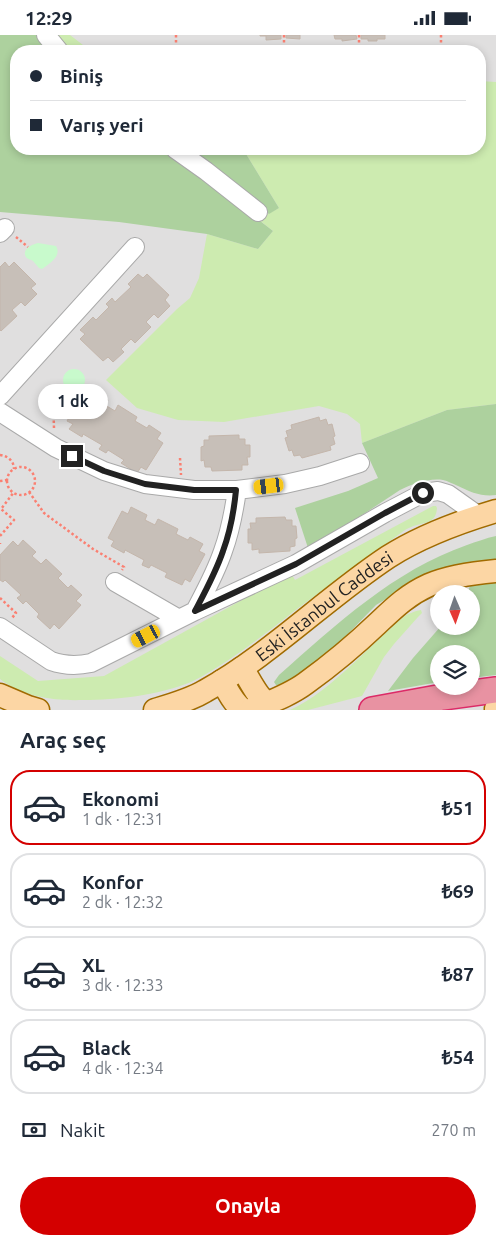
<!DOCTYPE html>
<html lang="tr">
<head>
<meta charset="utf-8">
<style>
  :root { --surface:#fff; --page:#f2f2f3; --text:#1f2937; --muted:#747a83; --line:#e0e1e3; --accent:#d40000 }
  body { margin:0; font-family:Ubuntu,sans-serif; background:var(--page); color:var(--text); height:100vh; display:flex; flex-direction:column; font-size:19px; white-space:nowrap }
  * { box-sizing:border-box; margin:0 }
  p { font-size:16px; color:var(--muted) }
  .icon { flex:none; width:28px; height:28px; fill:none; stroke:currentColor; stroke-width:2; stroke-linecap:round; stroke-linejoin:round }
  .map { position:relative; height:675px; overflow:hidden }
  .drawer { display:flex; flex-direction:column; background:var(--surface); flex:1 }
  .drawer>* { flex:none }
  .guide { position:absolute; left:10px; top:10px; width:476px; height:110px; border-radius:20px; box-shadow:0 2px 8px #0003; display:grid; align-content:center; height:110px; padding:0 20px; background:var(--surface) }
  .needle { width:32px; rotate:178deg }
  .buttons { position:absolute; left:430px; top:550px; display:grid; gap:10px }
  .buttons a { display:grid; place-items:center; width:50px; height:50px; border-radius:50%; background:var(--surface); box-shadow:0 2px 8px #0003; font-size:25px }
  .end { position:absolute; width:22px; height:22px; margin:-11px; border:6px solid #222; background:#fff; box-shadow:0 0 0 2px #fff }
  .from { border-radius:50% }
  .bubble { position:absolute; height:35px; border-radius:18px; background:var(--surface); box-shadow:0 2px 8px #0003; font-size:16px; font-weight:700; line-height:35px; text-align:center }
  .car { position:absolute; width:15px; height:30px; margin:-15px -8px; border-radius:6px; box-shadow:0 0 4px 1px #0007; background:linear-gradient(#f5c518 24%,#345 0 40%,#f5c518 0 76%,#345 0 86%,#f5c518 0) }
  .guide b { display:flex; align-items:center; gap:18px; height:48px; font-size:19px }
  .guide b+b { border-top:1px solid var(--line) }
  .guide i { width:12px; height:12px; background:var(--text) }
  ul { padding:0; list-style:none }
  li { display:flex; align-items:center; gap:15px; height:75px; margin:0 10px 8px; padding:0 10px; border:2px solid var(--line); border-radius:20px }
  li div { flex:1 }
  li b { display:block; font-size:19px }
  li em { font-style:normal; font-weight:700 }
  li.current { border-color:var(--accent) }
  li>.icon { width:45px; height:45px; stroke-width:1.5 }
  h2 { padding:0 20px; font-size:22px; line-height:60px }
  .pay { display:flex; align-items:center; gap:12px; height:55px; padding:0 20px; font-size:19px }
  .pay p { margin-inline-start:auto }
  .button { display:flex; gap:10px; margin-top:auto; padding:10px 20px }
  .button a { flex:1; height:58px; border-radius:30px; background:var(--accent); color:#fff; font-size:20px; font-weight:700; line-height:58px; text-align:center }
  .status { display:flex; justify-content:space-between; align-items:center; height:35px; padding:0 25px; background:var(--surface); direction:ltr }
  .status svg { height:14px; fill:currentColor }
  .map>svg:first-child { display:block }
  .residential { fill:#e0dfdf; fill-rule:evenodd }
  .grass { fill:#cdebb0 }
  .forest { fill:#add19e }
  .park { fill:#c8facc }
  .building { fill:#c7bfb8; stroke:#c4b6ab }
  .lines { fill:none; stroke-linecap:round; stroke-linejoin:round }
  .minor-casing { stroke:#a9a9a9; stroke-width:20 }
  .major-casing { stroke:#a06b00; stroke-width:25 }
  .highway-casing { stroke:#dc2a67; stroke-width:28 }
  .path { stroke:#fa8072; stroke-width:2.5; stroke-dasharray:2.5 2.5; stroke-linecap:butt }
  .minor { stroke:#fff; stroke-width:18 }
  .major { stroke:#fcd6a4; stroke-width:22 }
  .highway { stroke:#e892a2; stroke-width:25 }
  .route { stroke:#222; stroke-width:6 }
  .labels { text-anchor:middle; dominant-baseline:central; stroke-width:4; stroke-linejoin:round; paint-order:stroke }
  .street-label { font-size:18px; fill:#222; stroke:#fff }
</style>
</head>
<body>
<div class="status"><b>12:29</b><svg viewBox="0 0 49 12"><path d="M0 12V9h3v3zM5 12V6h3v6zM10 12V3h3v9zM15 12V0h3v12zM26 1h20v11H26zM47 4h2v5h-2z"/></svg></div>
<div class="map">
<svg width="496" height="675" viewBox="0 0 496 675">
  <rect width="100%" height="100%" fill="#f2efe9"/>
  <!-- residential -->
  <path class="residential" d="M0,0H496V675H0ZM16,16H480V114H16ZM439,559H471V591H439ZM439,619H471V651H439Z"/>
  <!-- grass -->
  <path class="grass" d="M53,0H70L83,10L92,14L90,16H66Z
    M480,46L496,47V369L447,375L362,408L360,389L347,379L319,371L224,387L178,385L137,373L106,345L177,274L190,263L199,243L207,199L258,214L273,196L258,184L279,173L243,114H480Z
    M433,471H436L437,473C436,487 428,487 417,490C412,491 409,493 405,495C369,521 333,547 297,574C274,592 251,610 227,626C215,633 204,641 191,647C159,660 117,665 83,665C55,666 23,662 0,644V621L38,646L104,641L291,538L295,545Z
    M421,575L422,578L418,582L394,609L384,622L362,661L308,675H290C333,655 369,610 406,580L416,576Z"/>
  <!-- forest -->
  <path class="forest" d="M0,0H39L53,16H16V114H168L273,196L258,214L207,199L119,187L0,177Z
    M182,114H243L279,173L269,179Z
    M496,369V460C482,462 470,457 458,451C453,449 448,446 443,445C428,443 413,449 400,455L326,504L308,513L295,473L348,456L378,443L362,408L447,375Z
    M496,501V533L446,540L391,561L376,570L341,606L310,632L292,645L281,650H276L274,647L279,640C337,589 393,536 467,510C476,507 486,503 496,501Z
    M496,547V640L471,643V619H439V647L388,656L413,623L441,591H471V559H467L470,551L476,549Z"/>
  <!-- park -->
  <path class="park" d="M38,208L56,211C62,221 50,228 42,234L39,233C37,231 35,228 33,226C31,224 28,225 26,222C21,214 33,209 38,208Z
    M63 345a11 11 0 1 1 22 0a11 11 0 1 1-22 0Z"/>
  <!-- building -->
  <path class="building" d="M260,0H281V4L266,5V1H260Z
    M286,0H300V4L286,3Z
    M334,0H356L357,4L342,6V4H335Z
    M361,0H385V4H377V6H368V4H361Z
    M5,227L9,232L14,227L36,249L31,253L37,259L25,271L21,267L12,275L17,281L1,296L0,295V232Z
    M138,239L143,243L147,239L169,260L165,265L170,271L158,283L154,279L146,287L151,292L135,308L131,304L121,314L124,317L113,327L108,322L103,326L80,304L85,299L80,295L93,282L96,285L109,272L106,269L112,263L115,267L131,252L128,249Z
    M93,356L108,365L105,370L115,376L118,370L137,382L135,386L147,393L149,390L161,398L157,404L163,408L146,435L141,432L137,438L121,428L124,425L108,415L106,418L99,414L102,410L83,399L82,402L69,394L73,389L67,386L83,359L88,363Z
    M319,382L320,386L326,384L328,390L332,389L335,401L333,402L335,409L330,411L331,415L302,423L300,420L294,421L292,415L289,416L285,403L288,402L286,396L292,394L291,390Z
    M239,400V404H245V410H250V422H247L248,430H242V435L212,436L211,432H205L204,425L201,426V412L204,411V405H209V401Z
    M131,472L147,480L145,485L155,490L158,484L178,494L176,499L188,505L190,502L203,509L199,516L205,519L190,547L185,544L182,550L165,542L167,538L151,530L149,533L142,530L144,525L125,515L124,518L111,511L114,506L108,503L122,476L128,479Z
    M285,482L286,485H292V491H296L297,503L295,504V511L290,512V516L259,518V514L252,515V508H248V494H251L250,488H256V483Z
    M23,505L36,517L32,521L41,529L46,524L62,539L58,543L68,553L71,550L82,560L76,566L81,570L59,594L54,589L50,594L37,582L39,579L26,566L23,569L17,563L21,560L5,545L3,547L0,545V520L13,506L18,511Z"/>
  <g class="lines">
    <defs>
      <path id="minor" d="M46,0L59,16
        M175,114L206,136L258,177
        M0,198L5,193
        M0,361L135,212
        M0,377L56,413L104,436L145,449L194,455H237L285,449L320,441L360,428
        M115,547L179,584
        M195,576C205,557 216,537 223,516C230,497 234,476 237,455
        M0,592L51,626C65,631 77,631 91,628L195,576L296,529L385,478L423,458L438,456L448,459L479,481"/>
      <g id="major">
        <path d="M242,633C249,643 258,664 268,668"/>
        <path d="M222,646C228,656 233,668 243,675"/>
        <path d="M0,660L28,672L38,675"/>
        <path id="s1" d="M155,675C172,670 190,665 205,656C270,620 326,563 388,522C421,501 459,487 496,476"/>
        <path d="M251,675C270,667 290,660 306,648C331,630 355,610 377,589C394,573 407,560 429,550C450,541 474,538 496,536"/>
        <path d="M496,675V674"/>
      </g>
      <path id="highway" d="M372,675L443,662L496,655"/>
    </defs>
    <!-- minor casing -->
    <use href="#minor" class="minor-casing"/>
    <!-- major casing -->
    <use href="#major" class="major-casing"/>
    <!-- highway casing -->
    <use href="#highway" class="highway-casing"/>
    <!-- path -->
    <path class="path" d="M176,0V16
      M284,0V16
      M359,0V16
      M441,0V16
      M16,202L28,212
      M54,393L53,363L66,354
      M0,420C8,421 14,426 14,434
      M180,423L181,440
      M7 446a14 14 0 1 1 28 0a14 14 0 1 1-28 0Z
      M0,446L7,445
      M29,457L44,478L93,514L124,532L122,535
      M0,501L14,485L1,474L14,457
      M0,508V509
      M0,563L16,578L12,583"/>
    <!-- minor -->
    <use href="#minor" class="minor"/>
    <!-- major -->
    <use href="#major" class="major"/>
    <!-- highway -->
    <use href="#highway" class="highway"/>
  </g>
  <g class="lines">
    <!-- route -->
    <path class="route" d="M72,421L104,436L145,449L194,455H236C234,476 230,497 223,516C216,537 205,557 195,576L296,529L385,478L423,458"/>
  </g>
  <g class="labels">
    <!-- street labels -->
    <g class="street-label">
      <text stroke="none"><textPath href="#s1" startOffset="200">Eski İstanbul Caddesi</textPath></text>
    </g>
  </g>
</svg>
<div class="buttons">
<a><svg class="needle" viewBox="-14 -14 28 28"><path d="M0-13l5 13h-10z" fill="#e53935"/><path d="M0 13l5-13h-10z" fill="#747a83"/></svg></a>
<a><svg class="icon" aria-label="layers" viewBox="0 0 24 24"><path d="M12 4l9 5-9 5-9-5zM3 14l9 5 9-5"/></svg></a>
</div>
<i class="end from" style="left:423px;top:458px"></i>
<i class="end" style="left:72px;top:421px"></i>
<div class="bubble" style="left:38px;top:349px;width:70px">1 dk</div>
<i class="car" style="left:269px;top:451px;rotate:263deg"></i>
<i class="car" style="left:146px;top:601px;rotate:243deg"></i>
<div class="guide">
<b><i class="from"></i>Biniş</b>
<b><i></i>Varış yeri</b>
</div>
</div>
<section class="drawer">
<h2>Araç seç</h2>
<ul>
<li class="current"><svg class="icon" aria-label="car" viewBox="0 0 24 24"><path d="M5 17H2v-5l4-1 3-4h7l3 4 3 1v5h-3M9 17h6M6 11h13"/><circle cx="7" cy="17" r="2"/><circle cx="17" cy="17" r="2"/></svg><div><b>Ekonomi</b><p>1 dk · 12:31</p></div><em>₺51</em></li>
<li><svg class="icon" aria-label="car" viewBox="0 0 24 24"><path d="M5 17H2v-5l4-1 3-4h7l3 4 3 1v5h-3M9 17h6M6 11h13"/><circle cx="7" cy="17" r="2"/><circle cx="17" cy="17" r="2"/></svg><div><b>Konfor</b><p>2 dk · 12:32</p></div><em>₺69</em></li>
<li><svg class="icon" aria-label="car" viewBox="0 0 24 24"><path d="M5 17H2v-5l4-1 3-4h7l3 4 3 1v5h-3M9 17h6M6 11h13"/><circle cx="7" cy="17" r="2"/><circle cx="17" cy="17" r="2"/></svg><div><b>XL</b><p>3 dk · 12:33</p></div><em>₺87</em></li>
<li><svg class="icon" aria-label="car" viewBox="0 0 24 24"><path d="M5 17H2v-5l4-1 3-4h7l3 4 3 1v5h-3M9 17h6M6 11h13"/><circle cx="7" cy="17" r="2"/><circle cx="17" cy="17" r="2"/></svg><div><b>Black</b><p>4 dk · 12:34</p></div><em>₺54</em></li>
</ul>
<div class="pay"><svg class="icon" aria-label="cash" viewBox="0 0 24 24"><path d="M3 7h18v10H3z"/><circle cx="12" cy="12" r="2"/></svg>Nakit<p>270 m</p></div>
<div class="button"><a>Onayla</a></div>
</section>
</body>
</html>
